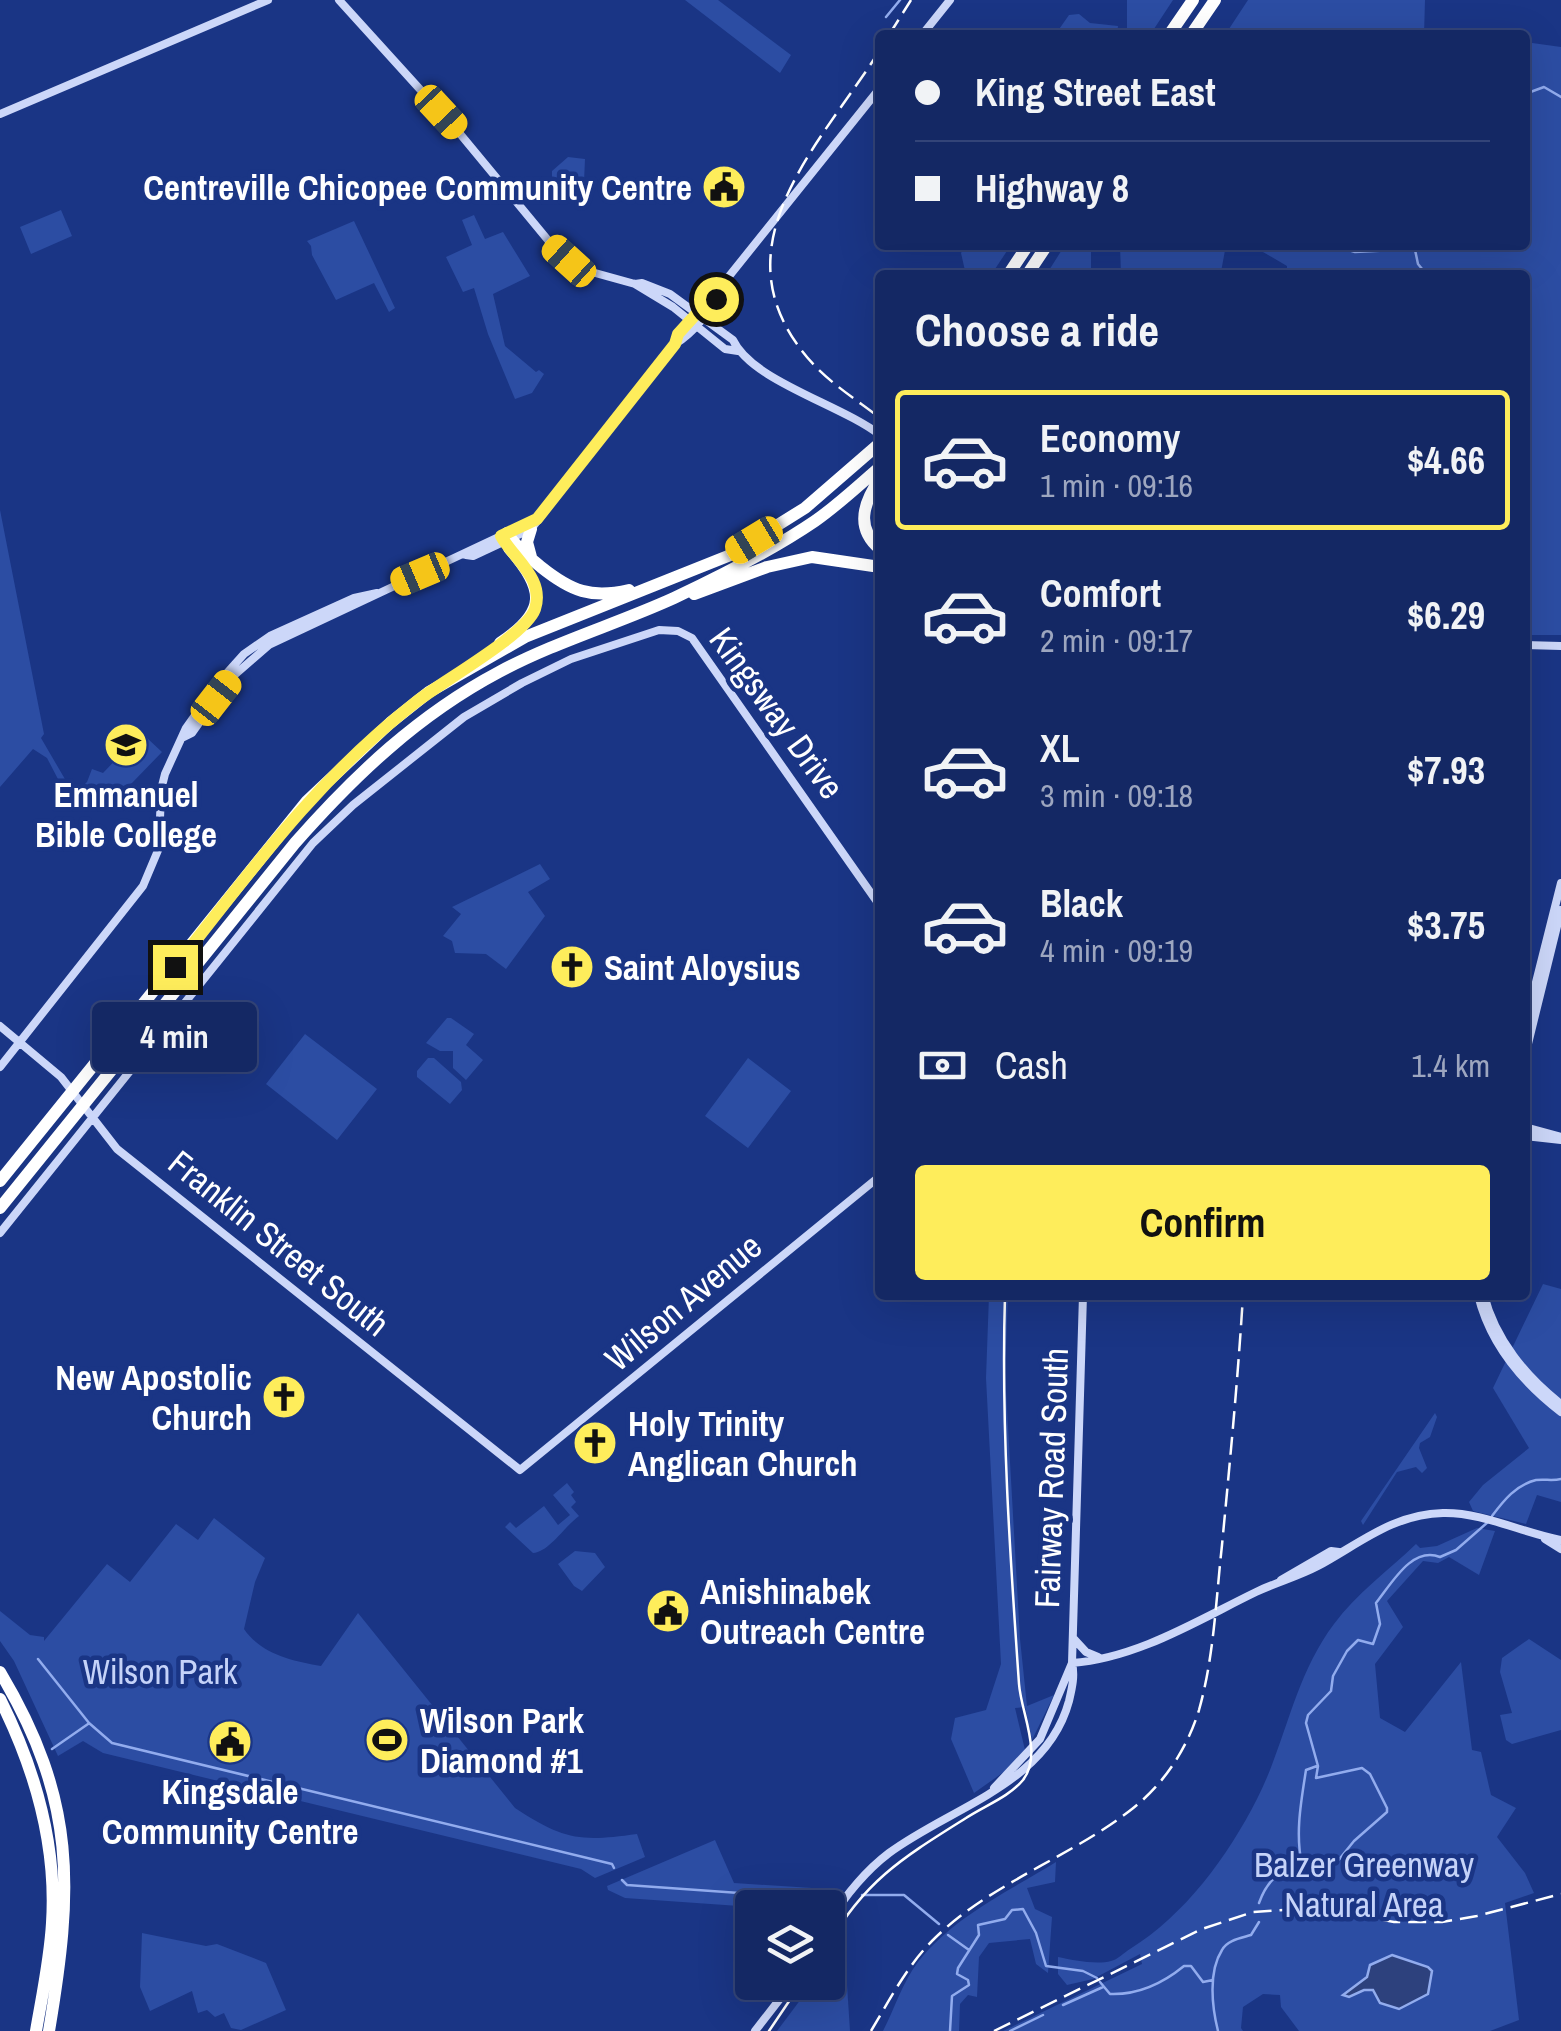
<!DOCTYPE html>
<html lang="en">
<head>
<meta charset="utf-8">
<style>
  :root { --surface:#142864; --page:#21346d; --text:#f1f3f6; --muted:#9da6bf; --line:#334478; --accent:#feed5b }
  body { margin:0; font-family:"Archivo Narrow",sans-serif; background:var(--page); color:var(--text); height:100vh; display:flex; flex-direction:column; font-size:38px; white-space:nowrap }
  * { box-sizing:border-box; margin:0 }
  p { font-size:32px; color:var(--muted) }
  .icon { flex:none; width:55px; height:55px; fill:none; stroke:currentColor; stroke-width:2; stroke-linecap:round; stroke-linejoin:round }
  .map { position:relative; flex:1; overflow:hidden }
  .drawer { position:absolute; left:875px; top:270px; width:655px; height:1030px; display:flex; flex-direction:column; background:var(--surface); border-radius:10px; box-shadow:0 10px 40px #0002,0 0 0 2px var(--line) }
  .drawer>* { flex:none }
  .hud { position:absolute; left:875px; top:30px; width:655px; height:220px; border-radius:10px; box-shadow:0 10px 40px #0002,0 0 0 2px var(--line); display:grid; align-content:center; height:220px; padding:0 40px; background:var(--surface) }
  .fabs { position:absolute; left:735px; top:1890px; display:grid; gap:20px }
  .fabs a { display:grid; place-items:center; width:110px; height:110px; border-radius:10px; background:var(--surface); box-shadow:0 10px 40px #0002,0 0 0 2px var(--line); font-size:50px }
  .end { position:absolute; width:45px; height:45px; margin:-22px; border:12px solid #feed5b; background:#111; box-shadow:0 0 0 5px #111 }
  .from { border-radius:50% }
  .bubble { position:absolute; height:70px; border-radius:10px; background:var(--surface); box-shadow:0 10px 40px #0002,0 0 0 2px var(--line); font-size:32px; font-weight:700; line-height:70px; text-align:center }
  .car { position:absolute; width:30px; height:60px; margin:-30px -15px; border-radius:12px; box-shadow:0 0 8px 2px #0007; background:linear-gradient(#f5c518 24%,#345 0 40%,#f5c518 0 76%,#345 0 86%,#f5c518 0) }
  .hud b { display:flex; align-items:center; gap:35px; height:95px; font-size:38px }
  .hud b+b { border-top:2px solid var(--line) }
  .hud i { width:25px; height:25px; background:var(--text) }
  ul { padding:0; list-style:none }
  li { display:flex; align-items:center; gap:30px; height:140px; margin:0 20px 15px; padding:0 20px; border:5px solid transparent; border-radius:10px }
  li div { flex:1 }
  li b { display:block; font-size:38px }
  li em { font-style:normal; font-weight:700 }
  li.selected { border-color:var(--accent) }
  li>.icon { width:90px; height:90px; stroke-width:1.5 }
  h2 { padding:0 40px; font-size:45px; line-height:120px }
  .pay { display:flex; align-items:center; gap:25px; height:110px; padding:0 40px; font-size:38px }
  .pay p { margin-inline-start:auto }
  .primary-button { display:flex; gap:20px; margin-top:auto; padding:20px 40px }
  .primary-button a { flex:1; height:115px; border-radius:10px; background:var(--accent); color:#111; font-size:40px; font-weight:700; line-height:115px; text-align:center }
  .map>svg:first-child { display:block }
  .green { fill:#2c4da3 }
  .water { fill:#2d417d; stroke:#92acee; stroke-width:2.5 }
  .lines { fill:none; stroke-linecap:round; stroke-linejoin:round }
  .stream { stroke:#92acee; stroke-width:2.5 }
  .secondary { stroke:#ccd7f9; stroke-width:8 }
  .highway { stroke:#fff; stroke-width:12 }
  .tram { stroke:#fff; stroke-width:2.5 }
  .rail { stroke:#fff; stroke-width:2.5; stroke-dasharray:18 8; stroke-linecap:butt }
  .route { stroke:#feed5b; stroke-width:12 }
  .labels { text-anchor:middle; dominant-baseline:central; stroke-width:9; stroke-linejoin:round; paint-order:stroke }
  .poi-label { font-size:35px; font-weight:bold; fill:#fff; stroke:#1a3585; text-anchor:start }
  .street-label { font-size:35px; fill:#fff; stroke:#1a3585 }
  .park-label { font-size:35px; fill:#c5d3f9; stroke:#1a3585 }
</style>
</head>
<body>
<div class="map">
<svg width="1561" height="2031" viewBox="0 0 1561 2031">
  <rect width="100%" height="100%" fill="#1a3585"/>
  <!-- green -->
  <path class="green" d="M685,0H718L791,55L780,73Z
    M1127,0H1173L1150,35H1127Z
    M1248,0H1425L1424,35H1225Z
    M1079,14L1090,23L1118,26L1117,35H1055L1069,15Z
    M1525,42L1561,47V635H1525V275H1287V266L1251,245H1525Z
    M568,157L585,159L584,182L576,187L552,185V171Z
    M61,210L72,236L31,254L20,227Z
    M474,215L485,239L503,232L530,276L493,294L505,346L536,372L539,370L544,374L532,393L515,399L488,334L474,288L463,292L446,257L472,245L462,220Z
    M354,221L395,308L389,312L374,283L336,300L312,255L311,246L307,241Z
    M966,245H1011L991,275H966L961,253Z
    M1065,245H1091V275H1046Z
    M1120,245H1226L1221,272L1121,275Z
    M0,510L44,734L41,738L69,786L77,791L87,782L92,769L103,773L127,748L134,750L147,738L162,752L132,783L106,801L96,792L71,804L47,758L33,749L0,787Z
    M540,864L550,879L528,892L545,916L506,969L486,954L455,953L452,941L443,936L461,914L452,907Z
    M447,1018H451L474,1034L466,1045L483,1060L466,1080L453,1068V1051H440L426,1043Z
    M305,1034L377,1089L337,1140L266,1084Z
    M428,1058H434L461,1082L462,1090L450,1104L417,1077V1071Z
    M748,1058L791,1091L748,1148L705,1116Z
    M1543,1284L1561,1289V1502L1537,1495L1526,1524L1473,1511L1469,1502L1483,1485L1529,1448L1493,1388Z
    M989,1295H1008L1005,1373L1020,1639L1027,1706L1054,1695L1032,1740L1025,1707L1015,1708L1025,1750L1008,1769L974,1793L951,1739L955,1718L986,1710L1001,1664L986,1378Z
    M1435,1413L1437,1417L1430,1437L1420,1443L1419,1448L1427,1468L1422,1473L1416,1467L1397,1472L1363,1525L1361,1521Z
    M567,1483L574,1492L571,1495L576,1502L571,1507L579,1516C563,1528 549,1552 533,1553L505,1527L510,1522L516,1528L544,1506L558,1525L570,1515L553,1495Z
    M214,1518L265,1558L255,1582L244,1629C261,1654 293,1661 321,1666L358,1613L515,1808C564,1840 580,1842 637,1834L645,1857L595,1878L581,1869L103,1753L83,1741L58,1756L14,1661L0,1641V1611L30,1635L44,1637V1641L107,1564L130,1582L176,1524L198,1540Z
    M1477,1528L1495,1531L1479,1575L1449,1557L1438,1563L1423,1561L1387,1601L1403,1627L1375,1664L1380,1718L1405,1732L1461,1662L1472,1750L1481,1752L1491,1795L1516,1808L1497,1837L1525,1873L1534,1893L1505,1903L1519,2020L1490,2031H1299L1281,2007L1280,1995L1263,1994L1243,2007L1241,2028L1243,2031H1003L1142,1964L1140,1954L1093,1979L1067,1985L1058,1974V1957C1071,1960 1097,1965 1111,1961C1117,1960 1125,1952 1130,1949C1185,1915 1228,1856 1257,1799C1286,1742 1294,1677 1334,1624C1356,1594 1389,1570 1416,1544L1420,1548L1437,1546Z
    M575,1551L595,1553L605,1567L582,1591L574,1586L558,1564Z
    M1529,1639L1561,1660V1730L1512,1744L1506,1740L1500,1715L1512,1713L1500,1672L1502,1658Z
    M715,1840L734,1883L843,1890L828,1911V1908L739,1906L625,1898L608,1890L607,1886Z
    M1056,1862L1055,1882L1027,1888L1035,1909L1052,1917L1048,1973L1036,1964L1030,1939L989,1943L979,1957L977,1997L968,1995L960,2004L959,2031H883C895,2008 902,1983 918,1962C953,1917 1009,1891 1056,1862Z
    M142,1933L206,1946L217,1944L266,1963L286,2010L241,2030L231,2028L224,2013L215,2017L207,2010L198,2013L192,1991L150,2011L140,1987Z
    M840,1935L844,1939L850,2031H777L813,1983L828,1982V1955Z"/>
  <!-- water -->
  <path class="water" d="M1392,1955L1428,1967L1432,1971L1428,1994L1399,2009L1380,2003L1373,1990H1364L1349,1997L1343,1995L1367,1977L1370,1965Z"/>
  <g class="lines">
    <!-- stream -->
    <path class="stream" d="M886,17L900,0
      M1525,94L1544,87L1561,97
      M1332,245L1355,252L1415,249
      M1414,245L1418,264L1427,275
      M1492,1516C1504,1500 1516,1485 1536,1480C1545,1479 1553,1481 1561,1479
      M38,1659L89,1723L112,1743L612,1864L614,1868
      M52,1749L88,1724
      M1302,1865C1295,1834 1301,1802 1306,1770L1317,1766
      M622,1880L627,1885L836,1900
      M862,1895H904L939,1924
      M1259,1903C1274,1861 1300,1869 1337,1862L1354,1841L1387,1812V1808L1370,1774L1362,1768L1316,1778L1318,1766L1306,1723L1308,1715L1331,1691L1333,1676L1347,1651L1358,1640L1373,1644L1380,1624L1376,1603C1392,1583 1412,1546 1440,1557L1456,1550L1488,1522
      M948,1935L969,1950
      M1100,1982L1110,1994C1138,1995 1162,1984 1184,1966H1191L1203,1982L1213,1980
      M1063,2005L1103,1987
      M950,2031L952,1996L969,1985L968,1980L957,1974L958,1968L979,1935L978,1925L1005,1919L1012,1910L1023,1909L1036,1933L1046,1966L1083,1971L1097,1978
      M1010,2031L1043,2015
      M1218,2031C1212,2007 1208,1972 1222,1950C1227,1940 1241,1938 1251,1935L1259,1922"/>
    <!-- secondary -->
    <path class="secondary" d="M339,0L456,129L552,245L588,271L635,284L642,283L670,294L733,340C752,381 842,405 880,435
      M922,35L950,0
      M0,114L268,0
      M635,284L673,307L725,349L738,351
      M675,344C692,334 714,309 718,290
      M466,555L473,556L531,529L675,344L679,334L718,290L880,88
      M1525,645L1561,646
      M184,737L192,733L231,678L269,645L537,519
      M0,1026L61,1077L117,1149L520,1470L880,1176
      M1525,1026L1561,883
      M1525,1056L1561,910
      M0,1067L143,886L159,848L161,790L165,774L186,728L218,683L244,654L270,636L354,598L377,593
      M1525,1127L1561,1137
      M1525,1136L1561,1140
      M0,1233L313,843L353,805L464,717L522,683L571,659L659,630L678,631L692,638L880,906
      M1478,1295C1490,1344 1522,1382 1561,1412
      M1484,1295C1495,1339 1526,1377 1561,1404
      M1545,1539L1561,1549
      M1281,1580L1331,1551L1339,1552
      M1074,1639L1086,1652L1098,1657
      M1072,1663C1138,1658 1198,1620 1256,1592C1277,1582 1297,1577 1318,1566C1359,1544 1393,1514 1443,1513C1482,1512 1523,1533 1561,1540
      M994,1788L1040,1739L1072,1663
      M828,1923C845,1896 864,1872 889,1853C951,1807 1047,1784 1069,1701C1072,1688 1075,1676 1072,1663L1083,1295
      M755,2031L793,1982"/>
    <!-- highway -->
    <path class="highway" d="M1169,35L1193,0
      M1191,35L1215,0
      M1008,275L1028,245
      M1027,275L1047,245
      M880,479C863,503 855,528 880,549
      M507,533C516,547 528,556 541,567C571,591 591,599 629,590
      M531,557L527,542L531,529
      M694,594L767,567L812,557L880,567
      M500,643C548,611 545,590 509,548
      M0,1181L307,801L390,723L429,692L525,637L728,556L805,508L880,443
      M0,1208L295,843C355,775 418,715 499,672C555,642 617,624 674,598C723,575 771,551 815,521C838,505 859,485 880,467
      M0,1672C77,1801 73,1888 49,2031
      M0,1699C35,1769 57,1845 52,1923C50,1959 42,1996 36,2031"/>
    <!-- tram -->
    <path class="tram" d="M828,1945C865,1880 904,1857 966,1818C984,1806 1009,1797 1023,1780C1043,1754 1021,1713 1019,1684C1010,1555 1001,1424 1005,1295
      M769,2031L802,1982"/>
    <!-- rail -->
    <path class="rail" d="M889,35L911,0
      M880,50C818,148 709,251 814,365C833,385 858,401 880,418
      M871,2031C890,1999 908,1964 935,1938C991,1883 1071,1857 1132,1809C1164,1784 1187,1749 1199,1710C1214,1657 1216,1599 1222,1545C1230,1461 1238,1378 1243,1295
      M994,2031L1202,1929L1253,1912L1318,1908L1394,1922H1442L1477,1916L1561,1894"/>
  </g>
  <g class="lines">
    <!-- route -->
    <path class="route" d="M175,967C253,868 316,780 416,702C441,682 526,635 535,609C545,579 514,559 501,536L537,519L675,344L678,334L718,290L716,299"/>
  </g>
  <!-- icons -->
  <defs>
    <symbol id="civic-disc" viewBox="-11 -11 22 22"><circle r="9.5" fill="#feed5b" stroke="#1a3585"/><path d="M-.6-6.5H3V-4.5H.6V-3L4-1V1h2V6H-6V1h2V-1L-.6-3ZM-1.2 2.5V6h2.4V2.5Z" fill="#111"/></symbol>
    <symbol id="university-disc" viewBox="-11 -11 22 22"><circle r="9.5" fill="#feed5b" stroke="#1a3585"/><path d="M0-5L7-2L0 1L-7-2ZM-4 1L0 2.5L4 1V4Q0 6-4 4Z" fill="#111"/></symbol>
    <symbol id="church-disc" viewBox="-11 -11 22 22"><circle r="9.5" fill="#feed5b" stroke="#1a3585"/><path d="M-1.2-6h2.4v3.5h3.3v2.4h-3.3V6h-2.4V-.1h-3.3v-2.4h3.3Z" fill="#111"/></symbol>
    <symbol id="stadium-disc" viewBox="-11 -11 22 22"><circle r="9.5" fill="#feed5b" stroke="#1a3585"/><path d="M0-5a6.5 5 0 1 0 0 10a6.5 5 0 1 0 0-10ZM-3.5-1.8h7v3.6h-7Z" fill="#111"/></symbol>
  </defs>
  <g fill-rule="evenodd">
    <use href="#civic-disc" x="699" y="162" width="50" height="50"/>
    <use href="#university-disc" x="101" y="720" width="50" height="50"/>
    <use href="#church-disc" x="547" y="942" width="50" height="50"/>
    <use href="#church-disc" x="259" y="1372" width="50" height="50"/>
    <use href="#church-disc" x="570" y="1418" width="50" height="50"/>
    <use href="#civic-disc" x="643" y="1586" width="50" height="50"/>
    <use href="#stadium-disc" x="362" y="1715" width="50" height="50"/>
    <use href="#civic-disc" x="205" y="1717" width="50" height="50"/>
  </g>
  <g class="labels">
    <!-- poi labels -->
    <g class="poi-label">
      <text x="692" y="187" text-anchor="end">Centreville Chicopee Community Centre</text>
      <text x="126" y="794" text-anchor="middle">Emmanuel<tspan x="126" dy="40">Bible College</tspan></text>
      <text x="604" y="967">Saint Aloysius</text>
      <text x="252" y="1377" text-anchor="end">New Apostolic<tspan x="252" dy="40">Church</tspan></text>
      <text x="628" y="1423">Holy Trinity<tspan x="628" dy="40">Anglican Church</tspan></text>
      <text x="700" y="1591">Anishinabek<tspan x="700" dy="40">Outreach Centre</tspan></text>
      <text x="420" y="1720">Wilson Park<tspan x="420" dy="40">Diamond #1</tspan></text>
      <text x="230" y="1791" text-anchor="middle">Kingsdale<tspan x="230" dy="40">Community Centre</tspan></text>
    </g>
    <!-- street labels -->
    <g class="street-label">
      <text transform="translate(777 713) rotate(54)">Kingsway Drive</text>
      <text transform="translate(279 1243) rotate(39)">Franklin Street South</text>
      <text transform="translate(683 1302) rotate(-40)">Wilson Avenue</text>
      <text transform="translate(1051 1478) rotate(-88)">Fairway Road South</text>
    </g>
    <!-- park labels -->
    <g class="park-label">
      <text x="160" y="1671">Wilson Park</text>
      <text x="1364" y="1864">Balzer Greenway<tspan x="1364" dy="40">Natural Area</tspan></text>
    </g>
  </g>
</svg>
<div class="fabs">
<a><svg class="icon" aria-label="layers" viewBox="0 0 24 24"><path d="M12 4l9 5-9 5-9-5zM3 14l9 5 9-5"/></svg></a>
</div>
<i class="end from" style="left:716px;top:299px"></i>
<i class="end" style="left:175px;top:967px"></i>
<div class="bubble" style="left:92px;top:1002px;width:165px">4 min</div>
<i class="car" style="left:441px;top:112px;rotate:137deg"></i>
<i class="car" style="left:569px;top:261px;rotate:312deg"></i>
<i class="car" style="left:754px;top:540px;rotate:239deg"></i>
<i class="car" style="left:420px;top:574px;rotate:247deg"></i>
<i class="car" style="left:216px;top:698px;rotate:38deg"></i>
<div class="hud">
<b><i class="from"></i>King Street East</b>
<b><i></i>Highway 8</b>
</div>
<section class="drawer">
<h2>Choose a ride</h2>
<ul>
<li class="selected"><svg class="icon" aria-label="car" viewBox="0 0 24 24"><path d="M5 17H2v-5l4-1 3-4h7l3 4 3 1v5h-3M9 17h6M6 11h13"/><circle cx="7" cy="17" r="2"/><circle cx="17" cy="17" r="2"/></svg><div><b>Economy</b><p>1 min · 09:16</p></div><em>$4.66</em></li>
<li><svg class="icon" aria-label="car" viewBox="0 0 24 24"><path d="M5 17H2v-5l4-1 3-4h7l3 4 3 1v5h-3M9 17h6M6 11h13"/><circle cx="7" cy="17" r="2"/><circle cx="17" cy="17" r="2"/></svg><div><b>Comfort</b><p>2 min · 09:17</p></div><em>$6.29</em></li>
<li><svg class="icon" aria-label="car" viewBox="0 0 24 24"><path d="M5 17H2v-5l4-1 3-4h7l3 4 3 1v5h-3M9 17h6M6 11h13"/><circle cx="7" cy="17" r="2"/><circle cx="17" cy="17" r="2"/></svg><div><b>XL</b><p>3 min · 09:18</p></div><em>$7.93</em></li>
<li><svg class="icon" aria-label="car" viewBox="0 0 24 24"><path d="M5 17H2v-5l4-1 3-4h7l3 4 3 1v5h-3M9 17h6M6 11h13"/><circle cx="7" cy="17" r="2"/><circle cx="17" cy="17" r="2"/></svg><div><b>Black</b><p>4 min · 09:19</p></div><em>$3.75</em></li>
</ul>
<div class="pay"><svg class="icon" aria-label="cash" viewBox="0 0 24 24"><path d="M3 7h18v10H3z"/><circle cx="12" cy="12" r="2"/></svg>Cash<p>1.4 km</p></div>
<div class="primary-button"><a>Confirm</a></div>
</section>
</div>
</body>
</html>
